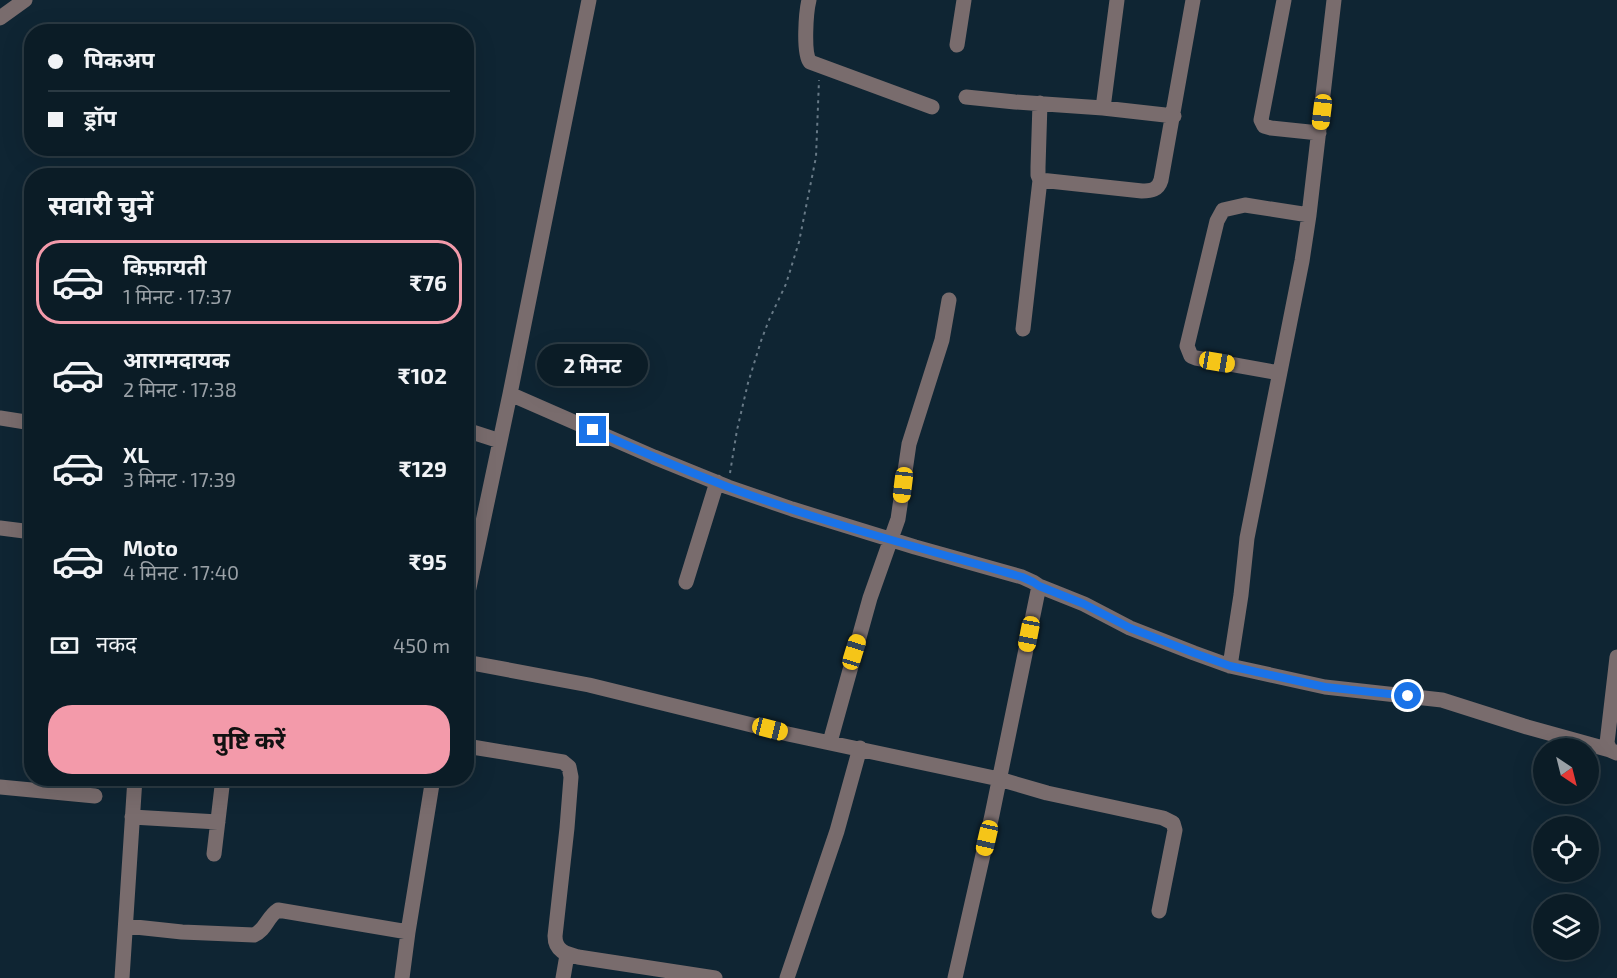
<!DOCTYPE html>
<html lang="hi">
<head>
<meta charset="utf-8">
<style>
  :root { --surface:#0b1c26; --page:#14252e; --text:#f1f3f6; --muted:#9aa1a7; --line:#2b3a43; --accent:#f39aaa }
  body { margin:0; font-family:"Exo 2","Noto Sans Devanagari",sans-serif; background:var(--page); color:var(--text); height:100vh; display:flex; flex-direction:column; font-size:22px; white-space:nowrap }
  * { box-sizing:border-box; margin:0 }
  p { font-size:20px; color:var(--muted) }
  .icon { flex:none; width:33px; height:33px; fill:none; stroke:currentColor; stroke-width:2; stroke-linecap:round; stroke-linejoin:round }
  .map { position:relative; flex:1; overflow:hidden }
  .drawer { position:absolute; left:24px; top:168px; width:450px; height:618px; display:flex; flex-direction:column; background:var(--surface); border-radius:24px; box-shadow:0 6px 24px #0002,0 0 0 2px var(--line) }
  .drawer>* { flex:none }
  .hud { position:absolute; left:24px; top:24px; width:450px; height:132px; border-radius:24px; box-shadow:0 6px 24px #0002,0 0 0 2px var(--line); display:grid; align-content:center; height:132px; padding:0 24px; background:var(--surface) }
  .needle { width:39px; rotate:145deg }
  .fabs { position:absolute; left:1533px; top:738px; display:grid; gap:12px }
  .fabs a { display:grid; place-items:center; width:66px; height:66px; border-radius:50%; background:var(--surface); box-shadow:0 6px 24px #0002,0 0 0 2px var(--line); font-size:30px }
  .end { position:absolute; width:27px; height:27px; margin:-14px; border:8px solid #1a73e8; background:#fff; box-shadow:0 0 0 3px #fff }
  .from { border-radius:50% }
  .bubble { position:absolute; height:42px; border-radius:21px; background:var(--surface); box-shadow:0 6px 24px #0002,0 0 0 2px var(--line); font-size:20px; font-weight:700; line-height:42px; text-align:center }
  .car { position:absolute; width:18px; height:36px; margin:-18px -9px; border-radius:8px; box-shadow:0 0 4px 2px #0007; background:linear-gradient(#f5c518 24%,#345 0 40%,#f5c518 0 76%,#345 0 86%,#f5c518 0) }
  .hud b { display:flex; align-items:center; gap:21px; height:57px; font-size:22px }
  .hud b+b { border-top:2px solid var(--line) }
  .hud i { width:15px; height:15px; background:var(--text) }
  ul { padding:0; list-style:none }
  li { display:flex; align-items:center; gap:18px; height:84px; margin:0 12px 9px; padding:0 12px; border:3px solid transparent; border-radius:24px }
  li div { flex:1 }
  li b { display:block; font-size:22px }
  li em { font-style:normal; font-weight:700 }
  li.on { border-color:var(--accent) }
  li>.icon { width:54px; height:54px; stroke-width:1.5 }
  h2 { padding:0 24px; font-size:27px; line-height:72px }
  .pay { display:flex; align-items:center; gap:15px; height:66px; padding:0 24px; font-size:22px }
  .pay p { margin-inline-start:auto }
  .cta { display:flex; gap:12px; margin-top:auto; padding:12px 24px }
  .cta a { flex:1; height:69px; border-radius:24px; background:var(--accent); color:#111; font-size:24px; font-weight:700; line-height:69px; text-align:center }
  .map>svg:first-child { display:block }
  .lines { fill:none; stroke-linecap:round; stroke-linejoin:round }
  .path { stroke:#687a87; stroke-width:2; stroke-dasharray:3 4.5; stroke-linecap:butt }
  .minor { stroke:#796c6d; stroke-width:15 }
  .route { stroke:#1a73e8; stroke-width:8 }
</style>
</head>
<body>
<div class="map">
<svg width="1617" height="978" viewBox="0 0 1617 978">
  <rect width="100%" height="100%" fill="#0f2533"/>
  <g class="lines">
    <!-- path -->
    <path class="path" d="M730,473L737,430L748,383L761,341L769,320L786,284L799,242L816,157L819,80"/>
    <!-- minor -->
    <path class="minor" d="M809,0C806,12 803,53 810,62L932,107
      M1284,0L1261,120L1264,126L1271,128L1319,133
      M0,18L25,0
      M957,45L964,0
      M966,97L1015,102L1103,108L1174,116
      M1040,103L1038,167V175L1040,180L1142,191C1151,191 1158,190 1161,180L1193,0
      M1103,108L1117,0
      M1023,329L1040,180
      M1279,373L1196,358L1191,356L1187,346L1217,221L1223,210L1245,205L1309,215
      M510,394L654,457L728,487L792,509L915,547L1022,577L1033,582L1039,586L992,815L955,978
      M0,418L32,423
      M466,430L500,441
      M0,528L32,532
      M686,582L717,482
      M1039,586L1084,604L1130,628L1194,653L1230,666L1325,687L1442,700L1527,727L1610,750
      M466,602L510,394L589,0
      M1617,657L1607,743L1610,750L1617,753
      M466,662L589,685L788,734L999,779L1047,793L1163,818L1173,823L1175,830L1159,911
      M1230,666L1241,595L1247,538L1302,261L1309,215L1334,0
      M830,742L870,598L898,519L909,444L942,340L949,300
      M466,746L563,762L569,767L571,777L567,828L555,936C555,951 566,954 578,957L715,978
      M0,787L95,796
      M132,817L218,822
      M214,854L223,778
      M126,926L182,932L254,935C266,930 267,917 278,910L408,932
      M122,978L135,778
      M402,978L408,932L433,778
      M563,978L567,955
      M787,978L837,831L860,748"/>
  </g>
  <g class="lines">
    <!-- route -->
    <path class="route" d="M593,430C637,450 682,469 728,487C824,523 924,549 1022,577L1033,582L1039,586L1084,604L1130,628L1194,653L1230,666L1325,687L1408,696"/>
  </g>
</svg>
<div class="fabs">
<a><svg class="needle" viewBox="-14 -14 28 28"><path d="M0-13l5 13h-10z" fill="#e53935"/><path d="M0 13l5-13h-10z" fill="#9aa1a7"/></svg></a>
<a><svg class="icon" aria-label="locate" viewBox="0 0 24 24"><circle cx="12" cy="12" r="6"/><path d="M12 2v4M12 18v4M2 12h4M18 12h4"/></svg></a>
<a><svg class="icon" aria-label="layers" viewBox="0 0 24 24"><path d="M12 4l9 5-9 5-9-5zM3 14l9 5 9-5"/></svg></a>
</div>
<i class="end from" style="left:1408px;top:696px"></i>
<i class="end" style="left:593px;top:430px"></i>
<div class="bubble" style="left:537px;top:344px;width:111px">2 मिनट</div>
<i class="car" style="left:1322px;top:112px;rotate:187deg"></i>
<i class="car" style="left:1217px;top:362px;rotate:100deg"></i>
<i class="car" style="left:903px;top:485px;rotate:187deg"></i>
<i class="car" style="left:1029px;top:634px;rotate:191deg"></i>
<i class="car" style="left:854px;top:652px;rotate:17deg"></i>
<i class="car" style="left:770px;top:729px;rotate:104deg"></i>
<i class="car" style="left:987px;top:838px;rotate:193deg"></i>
<div class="hud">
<b><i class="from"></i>पिकअप</b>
<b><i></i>ड्रॉप</b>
</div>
<section class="drawer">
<h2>सवारी चुनें</h2>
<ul>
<li class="on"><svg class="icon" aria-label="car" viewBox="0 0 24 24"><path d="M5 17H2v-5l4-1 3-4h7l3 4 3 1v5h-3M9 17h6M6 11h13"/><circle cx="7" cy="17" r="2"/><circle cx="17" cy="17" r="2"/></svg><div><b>किफ़ायती</b><p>1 मिनट · 17:37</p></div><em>₹76</em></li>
<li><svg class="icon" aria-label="car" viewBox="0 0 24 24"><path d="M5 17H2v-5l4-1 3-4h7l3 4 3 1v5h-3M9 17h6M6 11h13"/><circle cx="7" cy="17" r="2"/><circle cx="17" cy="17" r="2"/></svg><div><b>आरामदायक</b><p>2 मिनट · 17:38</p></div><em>₹102</em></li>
<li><svg class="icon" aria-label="car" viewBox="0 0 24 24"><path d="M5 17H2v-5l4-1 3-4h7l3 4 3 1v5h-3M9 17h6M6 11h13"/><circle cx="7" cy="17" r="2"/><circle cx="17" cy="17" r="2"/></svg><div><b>XL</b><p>3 मिनट · 17:39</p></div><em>₹129</em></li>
<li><svg class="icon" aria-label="car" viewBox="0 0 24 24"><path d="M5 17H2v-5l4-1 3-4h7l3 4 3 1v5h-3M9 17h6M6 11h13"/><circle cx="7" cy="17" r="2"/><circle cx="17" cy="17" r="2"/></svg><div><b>Moto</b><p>4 मिनट · 17:40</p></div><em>₹95</em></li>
</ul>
<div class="pay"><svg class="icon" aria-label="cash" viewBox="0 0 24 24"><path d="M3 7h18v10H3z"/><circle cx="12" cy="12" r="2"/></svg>नकद<p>450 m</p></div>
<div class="cta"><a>पुष्टि करें</a></div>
</section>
</div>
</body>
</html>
